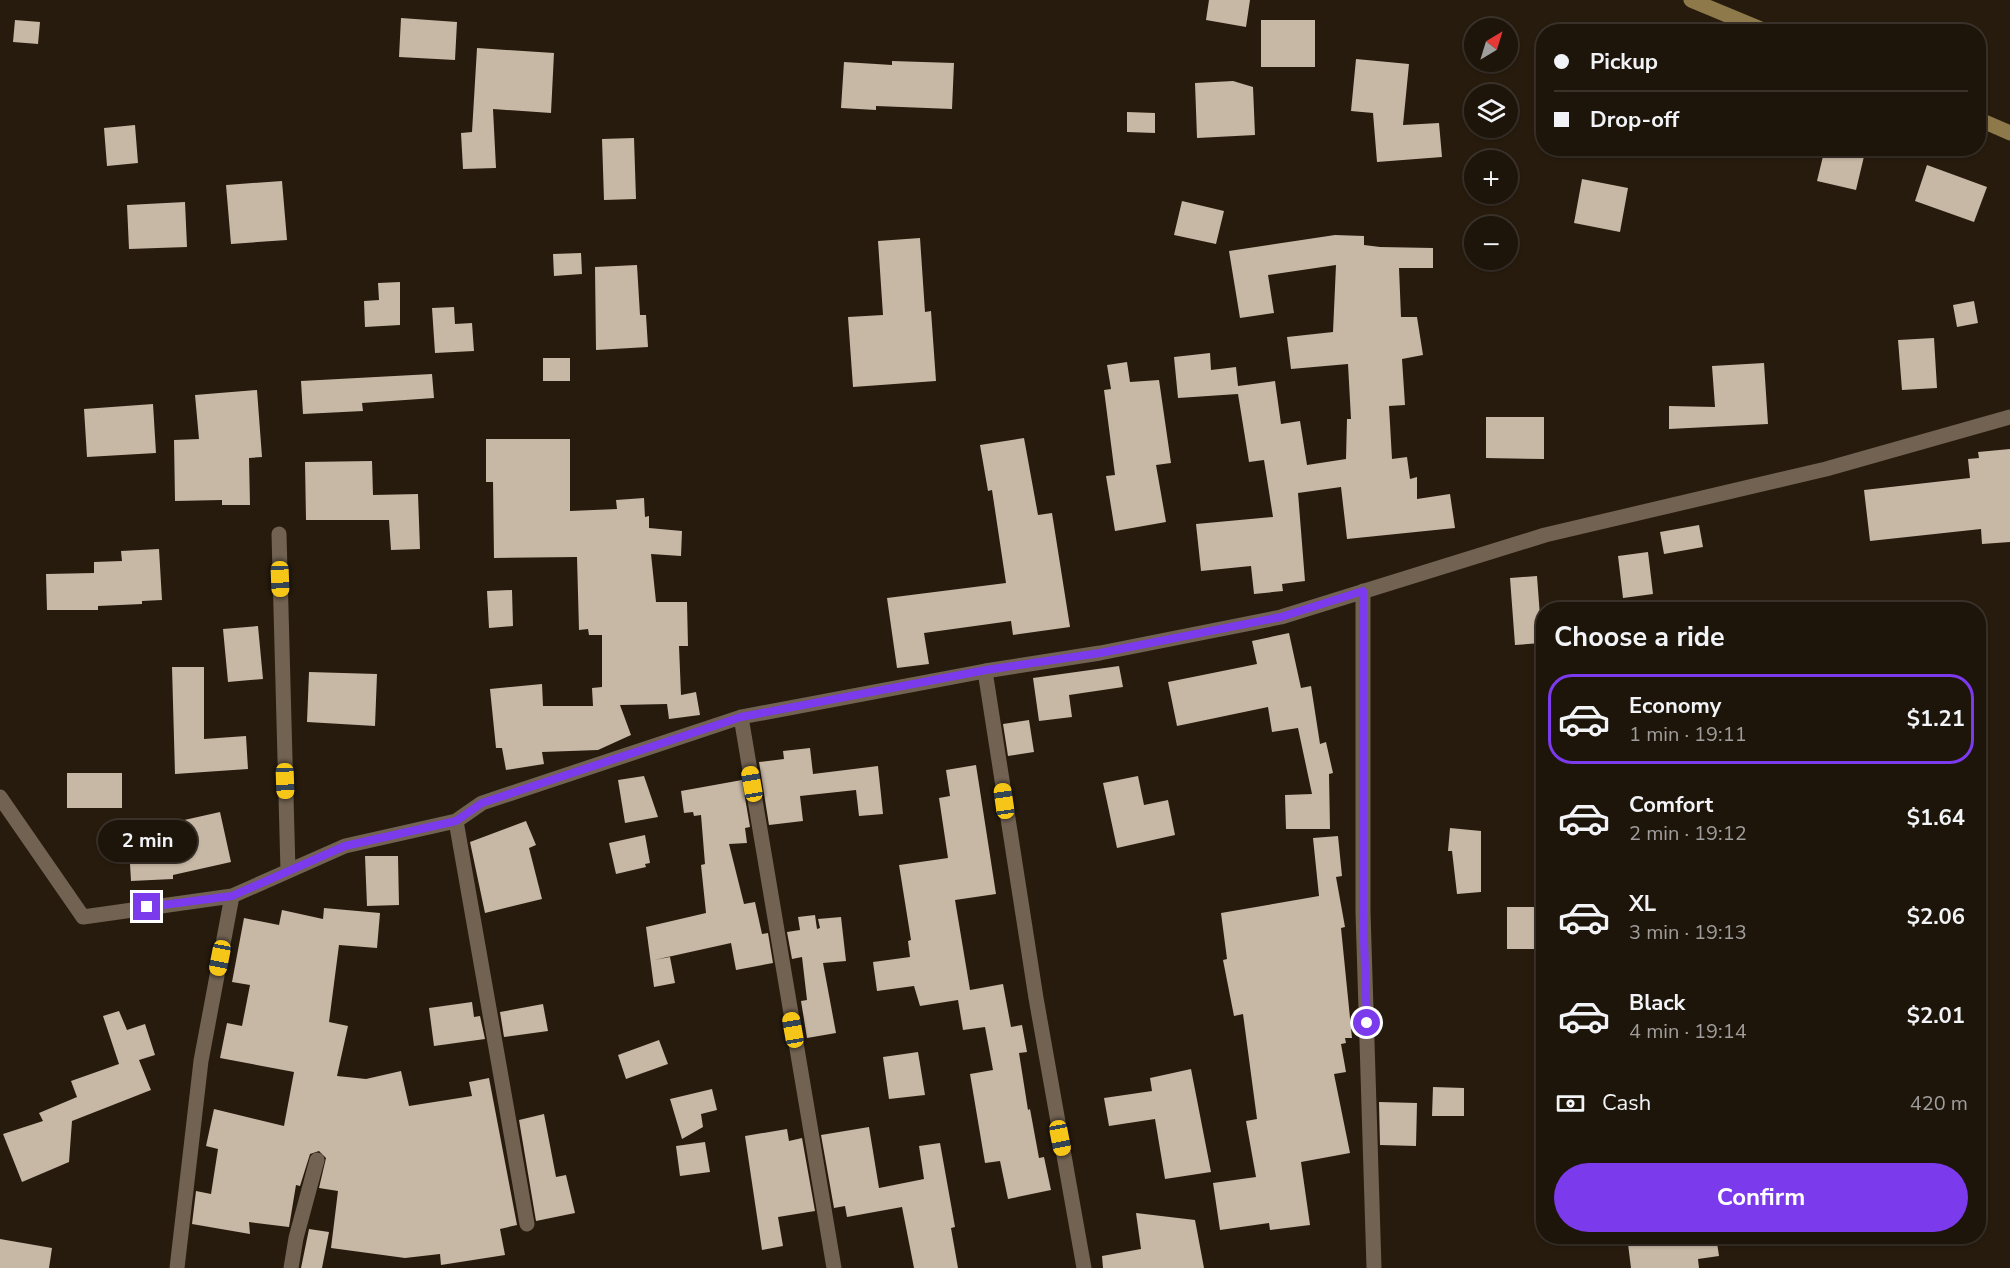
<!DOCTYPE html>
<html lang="en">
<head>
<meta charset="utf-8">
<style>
  :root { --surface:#1d140a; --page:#251d13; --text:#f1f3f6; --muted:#a09e9c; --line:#3b332b; --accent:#7c3aed }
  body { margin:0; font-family:"Nunito Sans",sans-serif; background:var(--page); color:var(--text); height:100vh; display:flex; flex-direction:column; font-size:22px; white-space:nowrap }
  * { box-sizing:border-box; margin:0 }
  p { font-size:20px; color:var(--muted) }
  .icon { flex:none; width:33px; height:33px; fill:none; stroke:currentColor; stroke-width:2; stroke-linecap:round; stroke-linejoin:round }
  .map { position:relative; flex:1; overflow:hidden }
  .sheet { position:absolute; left:1536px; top:602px; width:450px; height:642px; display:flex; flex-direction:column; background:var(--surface); border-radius:24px; box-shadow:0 2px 4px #0004,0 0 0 2px var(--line) }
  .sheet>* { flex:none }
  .banner { position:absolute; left:1536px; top:24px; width:450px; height:132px; border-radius:24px; box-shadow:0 2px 4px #0004,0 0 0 2px var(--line); display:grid; align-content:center; height:132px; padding:0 18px; background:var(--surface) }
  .needle { width:39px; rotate:38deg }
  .controls { position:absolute; left:1464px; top:18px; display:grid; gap:12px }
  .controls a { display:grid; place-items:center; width:54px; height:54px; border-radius:50%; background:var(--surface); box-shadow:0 2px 4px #0004,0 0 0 2px var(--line); font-size:30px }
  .end { position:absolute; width:27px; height:27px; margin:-14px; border:8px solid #7c3aed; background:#fff; box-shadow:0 0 0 3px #fff }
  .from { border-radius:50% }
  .bubble { position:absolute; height:42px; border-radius:21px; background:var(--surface); box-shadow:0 2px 4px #0004,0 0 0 2px var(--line); font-size:20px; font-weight:700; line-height:42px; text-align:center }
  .car { position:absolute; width:18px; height:36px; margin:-18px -9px; border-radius:8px; box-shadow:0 0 4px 2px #0007; background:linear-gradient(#f5c518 24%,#345 0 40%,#f5c518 0 76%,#345 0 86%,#f5c518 0) }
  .banner b { display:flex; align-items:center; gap:21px; height:57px; font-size:22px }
  .banner b+b { border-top:2px solid var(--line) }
  .banner i { width:15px; height:15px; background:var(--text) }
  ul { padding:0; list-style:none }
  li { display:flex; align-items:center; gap:18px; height:90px; margin:0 12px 9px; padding:0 6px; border:3px solid transparent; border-radius:24px }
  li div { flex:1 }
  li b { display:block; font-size:22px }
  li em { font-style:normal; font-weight:700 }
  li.current { border-color:var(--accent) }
  li>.icon { width:54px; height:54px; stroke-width:1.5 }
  h2 { padding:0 18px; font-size:27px; line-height:72px }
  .pay { display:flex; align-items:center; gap:15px; height:66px; padding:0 18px; font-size:22px }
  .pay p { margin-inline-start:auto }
  .action { display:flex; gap:12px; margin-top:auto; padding:12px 18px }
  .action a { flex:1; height:69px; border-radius:36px; background:var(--accent); color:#fff; font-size:24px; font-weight:700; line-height:69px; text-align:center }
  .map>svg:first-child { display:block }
  .building { fill:#c7b7a5 }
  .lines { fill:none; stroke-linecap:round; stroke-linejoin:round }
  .street { stroke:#716252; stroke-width:15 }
  .secondary { stroke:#8e794a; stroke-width:15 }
  .route { stroke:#7c3aed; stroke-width:8 }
</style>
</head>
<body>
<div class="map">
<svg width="2010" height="1268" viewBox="0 0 2010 1268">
  <rect width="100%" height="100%" fill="#271b0d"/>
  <!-- building -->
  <path class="building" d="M1209,0H1250L1246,27L1206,20Z
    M401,18L457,22L455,60L399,57Z
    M15,20L40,22L38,44L13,42Z
    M1261,20H1315V67H1261Z
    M477,48L554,53L551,113L493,109L496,168L463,169L461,133L472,132Z
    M1356,59L1409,64L1403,125L1439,123L1442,157L1377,162L1373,113L1351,111Z
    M892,61L954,63L952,109L876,106V110L841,108L844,62L892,65Z
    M1233,81L1253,87L1255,135L1197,138L1195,83Z
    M1127,112L1155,113V133L1127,132Z
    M135,125L138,163L107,166L104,128Z
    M634,138L636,199L604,200L602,139Z
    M1825,148H1866L1856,190L1817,181Z
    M1927,165L1987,187L1974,222L1915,201Z
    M1582,179L1628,188L1620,232L1574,223Z
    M282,181L287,240L231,244L226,185Z
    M1182,201L1224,211L1216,244L1174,235Z
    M185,202L187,247L129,249L127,205Z
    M1335,235L1364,236V245L1380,247L1433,248V268H1399L1401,317H1417L1423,355L1402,359L1405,405L1389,406L1392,459L1407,457L1410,479L1417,477V499L1450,494L1455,528L1347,539L1341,487L1298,493L1305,581L1282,584L1283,591L1254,594L1251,566L1201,571L1196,524L1273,517L1264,460L1249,462L1238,394L1178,398L1174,357L1210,353L1211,370L1236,367L1238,386L1275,381L1281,424L1300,421L1307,465L1346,459L1347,419H1351L1348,364L1291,369L1287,337L1333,332L1336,265L1268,275L1274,313L1240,318L1229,251Z
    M920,238L925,312L931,311L936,381L853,387L848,317L883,315L878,241Z
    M581,253L582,274L554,276L553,254Z
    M637,265L640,315H646L648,347L596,350L595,267Z
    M400,282V325L365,327L364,301L379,300L378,283Z
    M1974,301L1978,323L1957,327L1953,305Z
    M454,307L455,324L472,323L474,351L435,353L432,308Z
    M1934,338L1937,388L1902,390L1898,340Z
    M543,358H570V381H543Z
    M1127,362L1130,382L1159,380L1171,463L1156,465L1166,522L1115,531L1106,476L1115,475L1104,390L1111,389L1107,365Z
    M1764,363L1768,424L1669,429V406L1715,407L1712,366Z
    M432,374L434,398L362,403L363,411L303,414L301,381Z
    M257,390L262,457L249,458L250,505H222V500L175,501L174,440L199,439L195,395Z
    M153,404L156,453L87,457L84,409Z
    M1486,417H1544V459L1486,458Z
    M1024,438L1038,515L1052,513L1070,627L1013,635L1011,621L924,633L929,664L897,668L887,598L1006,583L992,490L988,491L980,445Z
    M486,439H570V511L617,509L616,500L644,498L645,517L649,516V528L682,531L681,556L651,554L656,602H687L688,646H679L681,695L696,692L700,715L669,719L667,704L620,705L631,735L598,750L542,752L544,764L506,770L502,748H496L490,689L542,684L543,706H593L592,688L602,687V635H589L588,629L579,630L577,557L494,558L493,482H486Z
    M2010,449V542L1982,544L1981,529L1870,541L1864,490L1970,478L1968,459L1979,458L1978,452Z
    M372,461L373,495L418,494L420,549L391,550L389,520H306L305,462Z
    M1699,525L1703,547L1664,554L1660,532Z
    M159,549L162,600L142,601V604L98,606V610H47L46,574L94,573V562L122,561L121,551Z
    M1648,552L1653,594L1623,598L1618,556Z
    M1537,576L1542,643L1515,645L1510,578Z
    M512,590L513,626L489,628L487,591Z
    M258,626L263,679L228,682L223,629Z
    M1289,633L1301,688L1311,686L1320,744L1326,742L1333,773L1329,774L1330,829H1286L1285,795L1312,794L1298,728L1272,732L1268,707L1177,726L1168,682L1257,664L1252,641Z
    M1119,666L1123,687L1069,695L1072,717L1039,721L1033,678Z
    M172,667H204V739L246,736L248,769L175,774Z
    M309,672L377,674L375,726L307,722Z
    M1029,720L1034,752L1008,756L1003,724Z
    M810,748L813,774L878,766L883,814L859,816L856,790L800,796L803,821L769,825L759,762L784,759L783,751Z
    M976,765L996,894L955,900L970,990L1003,984L1011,1027L1022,1025L1027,1052L1019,1053L1028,1110L1030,1109L1039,1158L1044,1157L1051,1190L1008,1199L1000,1161L985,1163L970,1074L993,1070L985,1027L963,1030L958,1000L920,1006L914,986L877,991L873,962L910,957L908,941L911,940L899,865L948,858L939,798L950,796L946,770Z
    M67,773H122V808H67Z
    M644,776L658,817L625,823L618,780Z
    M1138,776L1144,805L1168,800L1175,835L1117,848L1103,783Z
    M742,780L750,827L745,828L747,843L729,844L744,904L755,902L762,934L768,933L773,963L736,970L731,943L654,960L670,957L675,983L654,987L646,927L706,913L701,865L705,864L701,815L694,816L693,812L684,813L681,791Z
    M220,812L231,862L173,875V879L131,881L130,864H120L119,847H110L109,827L162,825Z
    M526,821L536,845L529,848L542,899L485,913L470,842Z
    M1450,828L1481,831V892L1457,894L1452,851H1448Z
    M645,835L650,863L645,864L646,867L616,874L609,843Z
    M1338,836L1342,876L1336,877L1345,927L1341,928L1352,1038H1345L1346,1043L1341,1044L1346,1072L1334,1074L1350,1153L1301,1162L1310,1225L1270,1230L1269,1223L1220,1230L1213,1183L1256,1177L1246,1121L1257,1119L1243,1014L1234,1016L1223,960L1227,959L1221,913L1319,896L1313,838Z
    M365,856H398L399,905L367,906Z
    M1507,907H1544V949H1507Z
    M324,908L380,913L377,948L339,945L329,1022L348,1026L337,1076L366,1079L401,1071L409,1106L472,1096L469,1082L489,1078L517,1225L500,1229L505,1255L441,1265L440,1254L405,1258L331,1248L338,1191L319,1188L326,1158L319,1151L310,1154L300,1186L296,1185L289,1227L249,1222L250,1234L192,1224L196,1191L211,1194L218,1149L206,1146L214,1109L284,1126L294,1072L220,1058L227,1023L242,1026L250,985L232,982L244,918L279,925L282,910L323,919Z
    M815,915L817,929L820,928L818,919L841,917L846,961L823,963L836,1033L807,1038L801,1001L807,1000L802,957L792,959L787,932L800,930L798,917Z
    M472,1002L474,1017L480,1016L485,1039L434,1046L429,1008Z
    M543,1004L548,1031L504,1037L500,1012Z
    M119,1011L127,1030L145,1024L155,1055L139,1060L151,1090L72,1121L69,1162L22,1182L3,1134L43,1121L39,1113L77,1097L71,1081L119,1064L103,1016Z
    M659,1040L668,1064L626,1079L618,1055Z
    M918,1052L925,1095L889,1099L883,1057Z
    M1191,1069L1211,1172L1165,1179L1155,1119L1109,1126L1104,1098L1152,1091L1150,1078Z
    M1433,1087L1464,1088V1116H1432Z
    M712,1089L717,1110L701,1114L703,1127L682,1139L670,1099Z
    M1379,1102L1417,1103L1416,1146L1380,1145Z
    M544,1114L556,1177L566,1175L575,1213L536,1221L519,1120Z
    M869,1127L879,1188L924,1179L919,1146L940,1143L955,1227L951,1228L958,1268H914L902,1207L847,1217L845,1206L834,1208L821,1135Z
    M787,1129L789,1141L802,1138L815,1211L778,1217L783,1246L762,1250L745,1136Z
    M705,1142L710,1172L680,1176L676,1146Z
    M1136,1213L1195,1220L1204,1268H1103L1102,1256L1141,1249Z
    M309,1229L329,1232L322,1268H301Z
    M1627,1236H1716L1719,1256L1698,1259L1699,1268H1631Z
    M0,1239L52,1248L49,1268H0Z"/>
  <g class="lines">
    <!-- street -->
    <path class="street" d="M279,534L288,871
      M1363,591V912L1374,1268
      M985,671L1036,998L1084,1268
      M741,717L834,1268
      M0,797L83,917L232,896L345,846L456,821L482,803L741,717L985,671L1100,653L1281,617L1545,535L1826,469L2010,417
      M456,821L527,1224
      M177,1268L201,1061L232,896
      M291,1268L296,1238L317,1160"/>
    <!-- secondary -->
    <path class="secondary" d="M1691,0L1768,32
      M1978,119L2010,133"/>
  </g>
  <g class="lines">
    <!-- route -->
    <path class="route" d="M147,907L232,896L345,846L456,821L482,803L741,717L986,670L1100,653L1281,617L1363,591V912L1367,1023"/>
  </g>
</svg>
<div class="controls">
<a><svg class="needle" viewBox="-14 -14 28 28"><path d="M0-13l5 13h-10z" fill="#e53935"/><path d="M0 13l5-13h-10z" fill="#a09e9c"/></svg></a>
<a><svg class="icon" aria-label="layers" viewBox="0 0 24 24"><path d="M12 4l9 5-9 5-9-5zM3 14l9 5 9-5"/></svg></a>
<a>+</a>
<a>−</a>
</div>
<i class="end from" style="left:1367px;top:1023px"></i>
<i class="end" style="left:147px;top:907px"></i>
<div class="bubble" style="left:98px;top:820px;width:99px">2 min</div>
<i class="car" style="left:280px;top:579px;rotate:178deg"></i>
<i class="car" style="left:285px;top:781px;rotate:178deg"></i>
<i class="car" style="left:752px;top:784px;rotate:350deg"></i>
<i class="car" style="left:1004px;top:801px;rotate:352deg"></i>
<i class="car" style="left:220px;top:958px;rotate:191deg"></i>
<i class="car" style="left:793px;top:1030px;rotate:350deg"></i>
<i class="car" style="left:1060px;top:1138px;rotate:169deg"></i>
<div class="banner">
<b><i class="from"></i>Pickup</b>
<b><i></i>Drop-off</b>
</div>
<section class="sheet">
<h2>Choose a ride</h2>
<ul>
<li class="current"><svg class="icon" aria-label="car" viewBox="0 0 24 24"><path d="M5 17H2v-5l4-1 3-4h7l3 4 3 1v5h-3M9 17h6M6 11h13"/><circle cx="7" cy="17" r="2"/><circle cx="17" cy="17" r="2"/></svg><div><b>Economy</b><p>1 min · 19:11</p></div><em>$1.21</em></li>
<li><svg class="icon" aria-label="car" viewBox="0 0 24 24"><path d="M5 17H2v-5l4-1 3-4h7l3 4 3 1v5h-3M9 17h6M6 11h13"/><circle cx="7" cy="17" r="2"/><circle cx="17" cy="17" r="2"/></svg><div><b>Comfort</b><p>2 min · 19:12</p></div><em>$1.64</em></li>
<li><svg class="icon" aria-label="car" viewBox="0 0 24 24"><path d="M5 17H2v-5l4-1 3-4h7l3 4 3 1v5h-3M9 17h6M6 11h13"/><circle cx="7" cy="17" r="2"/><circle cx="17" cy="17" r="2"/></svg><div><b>XL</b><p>3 min · 19:13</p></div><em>$2.06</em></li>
<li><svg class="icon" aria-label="car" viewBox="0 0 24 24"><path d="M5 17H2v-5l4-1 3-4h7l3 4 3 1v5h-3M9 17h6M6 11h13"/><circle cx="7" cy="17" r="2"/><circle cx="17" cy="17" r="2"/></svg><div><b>Black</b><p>4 min · 19:14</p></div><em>$2.01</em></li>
</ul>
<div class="pay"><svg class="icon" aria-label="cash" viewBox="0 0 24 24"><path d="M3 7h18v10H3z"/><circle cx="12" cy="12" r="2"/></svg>Cash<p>420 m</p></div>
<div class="action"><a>Confirm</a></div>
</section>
</div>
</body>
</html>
